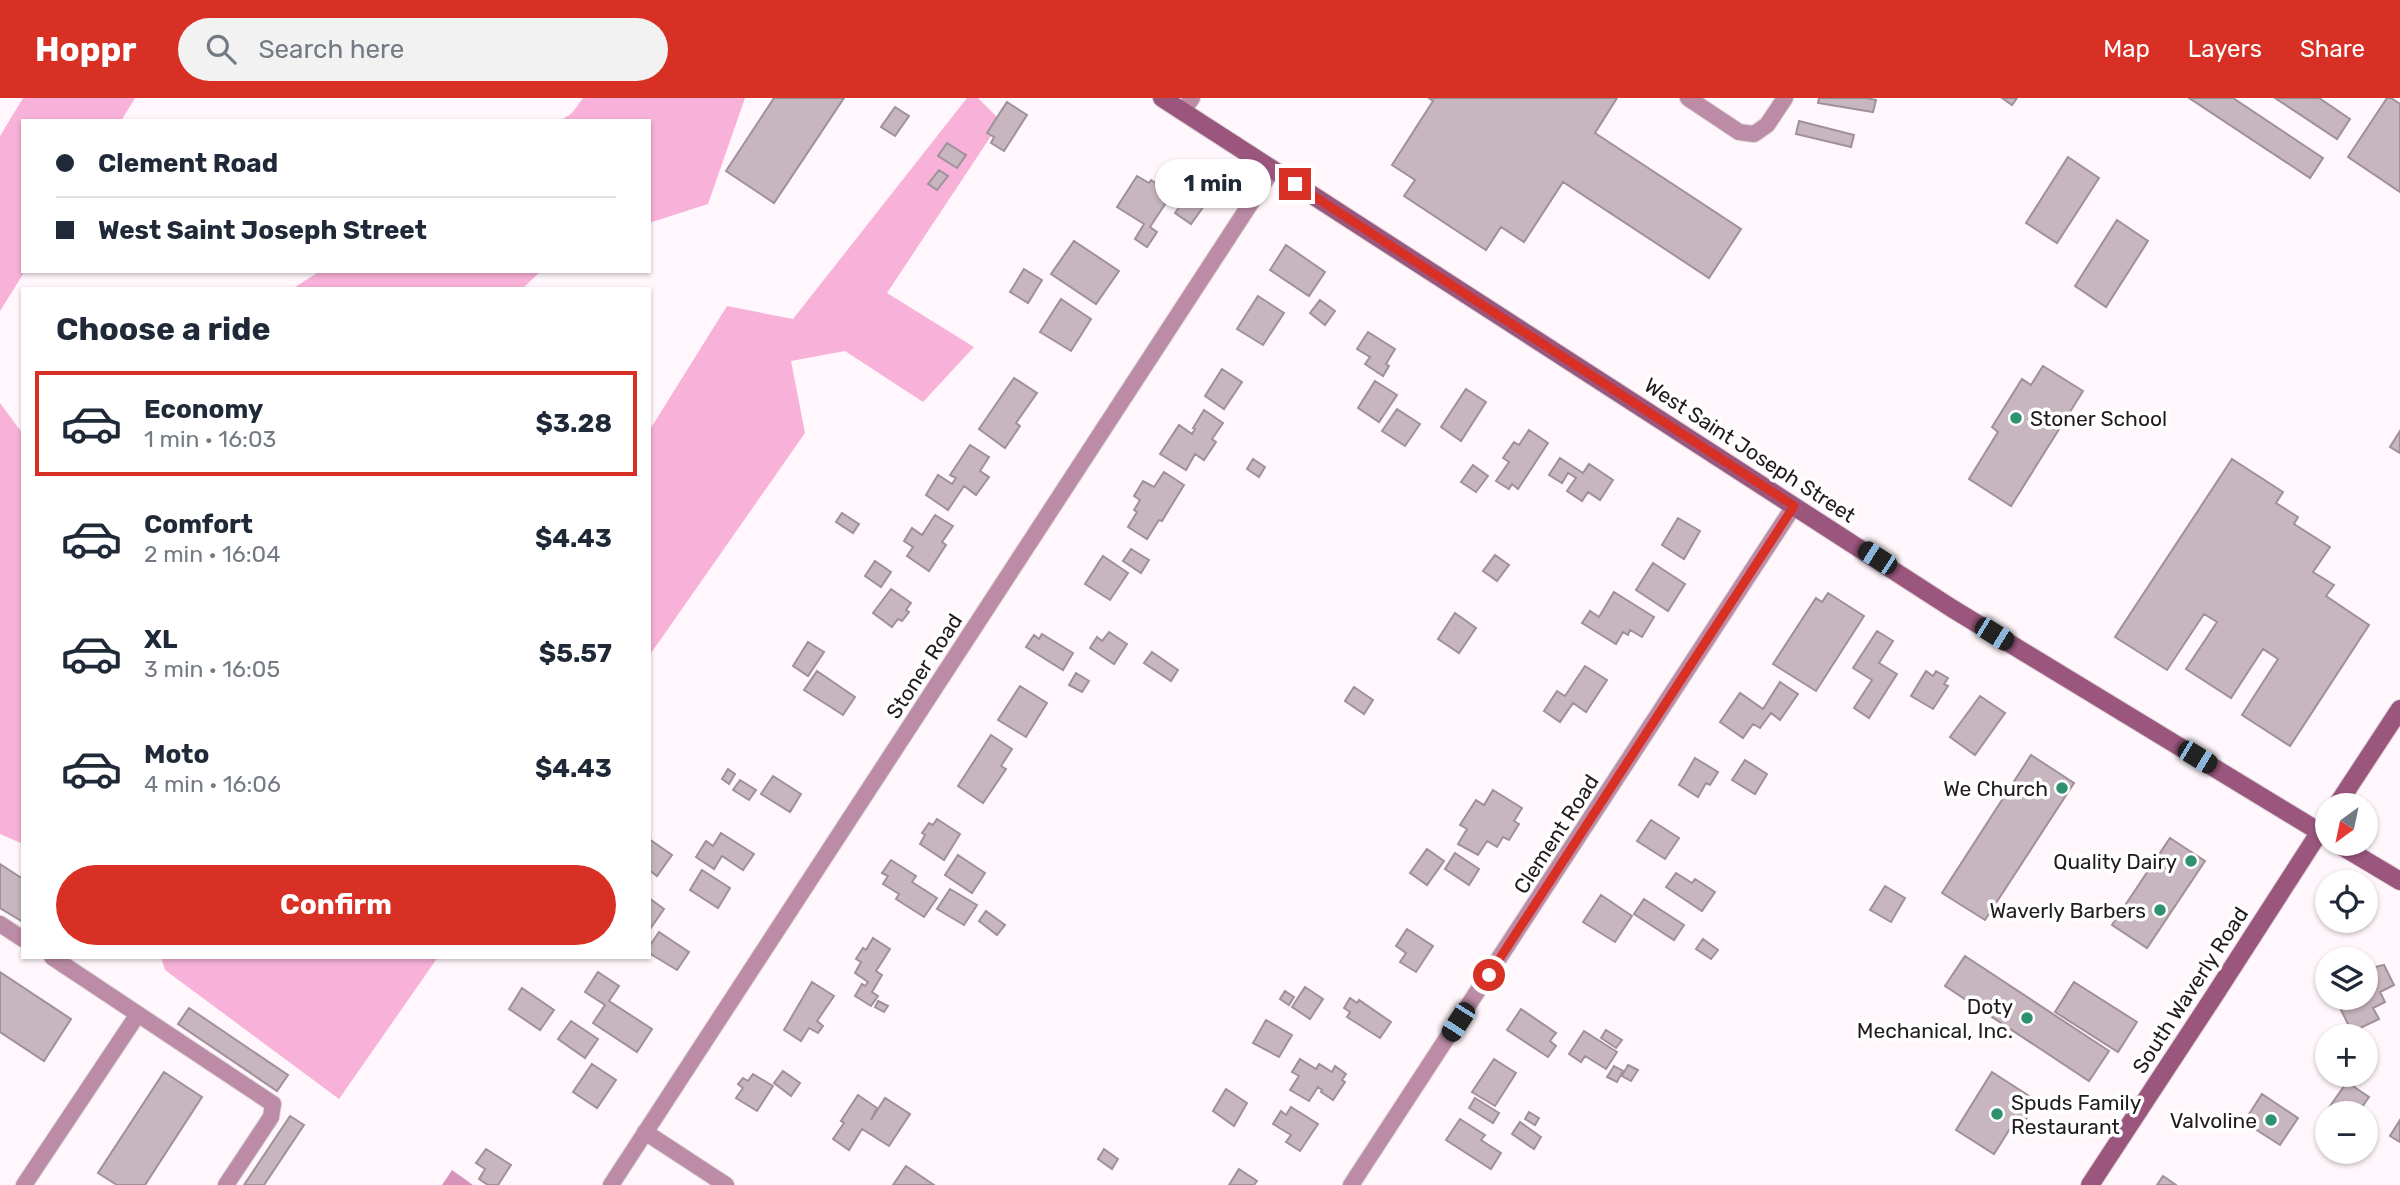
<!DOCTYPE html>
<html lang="en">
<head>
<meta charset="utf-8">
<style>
  :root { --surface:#fff; --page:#f2f2f3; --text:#1f2937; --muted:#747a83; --line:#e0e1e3; --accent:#d93025 }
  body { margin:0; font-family:Rubik,sans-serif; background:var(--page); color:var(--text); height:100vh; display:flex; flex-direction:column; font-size:26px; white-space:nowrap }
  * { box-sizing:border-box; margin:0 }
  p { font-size:23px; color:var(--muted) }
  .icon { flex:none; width:38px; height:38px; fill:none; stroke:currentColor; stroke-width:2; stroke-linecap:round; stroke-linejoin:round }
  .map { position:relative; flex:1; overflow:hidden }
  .side { position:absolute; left:21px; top:189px; width:630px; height:672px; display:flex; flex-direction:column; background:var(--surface); border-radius:0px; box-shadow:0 2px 5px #0004 }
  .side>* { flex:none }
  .top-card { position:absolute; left:21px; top:21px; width:630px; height:154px; border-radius:0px; box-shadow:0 2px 5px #0004; display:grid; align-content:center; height:154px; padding:0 35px; background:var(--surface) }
  .needle { width:46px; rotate:213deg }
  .buttons { position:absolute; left:2315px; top:695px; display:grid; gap:14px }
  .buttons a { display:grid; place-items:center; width:63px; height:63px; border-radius:50%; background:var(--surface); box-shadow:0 2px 5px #0004; font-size:35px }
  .end { position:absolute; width:32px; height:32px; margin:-16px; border:9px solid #d93025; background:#fff; box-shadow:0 0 0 4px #fff }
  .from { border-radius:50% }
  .bubble { position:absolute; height:49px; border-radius:24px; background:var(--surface); box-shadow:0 2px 5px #0004; font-size:23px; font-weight:700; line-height:49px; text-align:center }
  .car { position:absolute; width:21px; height:42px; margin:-21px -10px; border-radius:9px; box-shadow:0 0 5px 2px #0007; background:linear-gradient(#222 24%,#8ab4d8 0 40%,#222 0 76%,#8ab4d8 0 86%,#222 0) }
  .top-card b { display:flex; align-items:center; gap:24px; height:66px; font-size:26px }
  .top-card b+b { border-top:2px solid var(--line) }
  .top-card i { width:18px; height:18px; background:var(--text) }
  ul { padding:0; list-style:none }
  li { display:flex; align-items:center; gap:21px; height:105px; margin:0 14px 10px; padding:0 21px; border:4px solid transparent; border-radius:0px }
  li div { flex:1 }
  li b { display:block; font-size:26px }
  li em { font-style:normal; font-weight:700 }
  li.current { border-color:var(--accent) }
  li>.icon { width:63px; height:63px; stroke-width:1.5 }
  h2 { padding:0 35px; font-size:32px; line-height:84px }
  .primary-button { display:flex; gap:14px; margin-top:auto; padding:14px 35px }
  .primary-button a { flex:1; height:80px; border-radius:42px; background:var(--accent); color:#fff; font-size:28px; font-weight:700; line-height:80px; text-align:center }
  header { display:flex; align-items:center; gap:42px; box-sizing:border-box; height:98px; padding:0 35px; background:var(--accent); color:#fff }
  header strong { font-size:33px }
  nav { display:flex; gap:38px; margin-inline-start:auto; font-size:24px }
  .search { width:490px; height:63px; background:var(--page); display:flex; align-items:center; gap:18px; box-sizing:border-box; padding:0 24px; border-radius:38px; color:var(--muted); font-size:26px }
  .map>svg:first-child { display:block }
  .forest { fill:#f8b2d9 }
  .water { fill:#d793b9 }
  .building { fill:#c7b6bf; stroke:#a09098; stroke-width:2 }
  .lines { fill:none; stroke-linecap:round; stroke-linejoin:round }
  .street-casing { stroke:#dbd4d8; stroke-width:18 }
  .secondary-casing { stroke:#dbd4d8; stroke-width:20 }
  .street { stroke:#bc8ba6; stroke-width:16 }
  .secondary { stroke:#9b567e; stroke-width:18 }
  .route { stroke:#d93025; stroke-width:9 }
  .poi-dot { fill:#2e926e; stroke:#fff; stroke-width:2.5 }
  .labels { text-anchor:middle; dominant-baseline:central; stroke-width:7; stroke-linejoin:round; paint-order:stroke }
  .poi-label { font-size:21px; fill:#211b1e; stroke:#fff; text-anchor:end }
  .street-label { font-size:21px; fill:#211b1e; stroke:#fff }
</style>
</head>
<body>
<header>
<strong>Hoppr</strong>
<div class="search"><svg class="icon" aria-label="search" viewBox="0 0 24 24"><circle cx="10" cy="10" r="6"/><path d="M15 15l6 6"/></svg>Search here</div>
<nav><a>Map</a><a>Layers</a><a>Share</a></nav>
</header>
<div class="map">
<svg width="2400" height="1087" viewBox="0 0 2400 1087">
  <rect width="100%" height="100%" fill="#fff7fb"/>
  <!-- forest -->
  <path class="forest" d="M23,0H135L121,23H23V173H25L0,213V38Z
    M583,0H745L708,106L649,125V23H560L572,15Z
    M967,0H978L1001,23L887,195L974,249L923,304L845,253L791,263L805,335L649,558V333L727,208L793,221Z
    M320,173H541L522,191H292Z
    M0,305L23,336V746L0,736Z
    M161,859H438L339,1001L165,872Z"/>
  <!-- water -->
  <path class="water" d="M452,1072L473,1087H442Z"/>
  <!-- building -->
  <path class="building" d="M774,0H844L774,105L726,73Z
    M1429,0H1617L1595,35L1741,131L1709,180L1563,84L1524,144L1501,129L1486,152L1404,98L1415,82L1392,67L1433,3Z
    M1819,0H1866L1876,2L1873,14L1818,5Z
    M2002,0H2017L2012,7Z
    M2189,0H2233L2323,60L2310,80Z
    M2275,0H2319L2350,21L2337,41Z
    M2387,0H2391L2400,6V94L2348,59Z
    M1007,4L1027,17L1004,53L991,45L994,39L987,35Z
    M895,9L909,18L895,38L881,29Z
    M1799,23L1854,37L1851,49L1796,36Z
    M947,45L966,57L957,70L938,58Z
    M2068,59L2099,80L2057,145L2026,125Z
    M939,72L948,78L937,92L928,86Z
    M1137,78L1149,85L1151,82L1162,89L1159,94L1169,100L1150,129L1157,134L1147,149L1135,141L1144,126L1117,109Z
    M1195,87L1211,98L1191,126L1175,115Z
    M2117,122L2148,143L2106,209L2075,188Z
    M1074,143L1119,173L1096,206L1051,176Z
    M1286,147L1325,174L1309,198L1270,172Z
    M1024,171L1042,182L1028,205L1010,194Z
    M1258,198L1284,215L1263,247L1237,231Z
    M1061,201L1091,221L1071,253L1040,234Z
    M1320,202L1335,213L1325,227L1310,215Z
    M1368,234L1395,251L1386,266L1389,268L1383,278L1365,266L1370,259L1357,251Z
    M2043,268L2083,293L2011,408L1969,381L1998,334L1992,329L2022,281L2031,287Z
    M1222,271L1242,284L1224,311L1205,298Z
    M1014,280L1037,295L1016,325L1020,328L1005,350L979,331Z
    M1375,283L1397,297L1379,324L1358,310Z
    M1466,291L1486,304L1461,343L1441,329Z
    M1397,311L1420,326L1405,348L1382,333Z
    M1204,312L1223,325L1212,341L1216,344L1204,362L1195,356L1186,372L1160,356L1179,327L1192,336L1195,331L1193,330Z
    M1529,332L1548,345L1518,391L1512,386L1509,391L1496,383L1509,364L1503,360L1514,344L1519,347Z
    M2400,333V355L2390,349Z
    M970,347L989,359L980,373L989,379L976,397L964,388L948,412L926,397L938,377L952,386L956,380L950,377Z
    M1560,360L1583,375L1589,366L1613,382L1600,402L1588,394L1582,403L1567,393L1576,380L1568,375L1562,385L1549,377Z
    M1253,361L1265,369L1259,379L1247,371Z
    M2232,361L2283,394L2276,405L2298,419L2294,426L2330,449L2313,474L2334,487L2326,498L2369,527L2290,648L2242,617L2278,561L2263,551L2231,600L2186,571L2217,524L2204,516L2167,572L2115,539Z
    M1473,367L1488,378L1476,394L1461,384Z
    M1164,374L1184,387L1162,423L1159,422L1147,441L1128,429L1137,414L1134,412L1140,402L1134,398L1143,383L1154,389Z
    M842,415L859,426L853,435L836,424Z
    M935,417L953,428L942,444L946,447L929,473L907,458L913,449L904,443L912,430L922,437Z
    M1678,420L1700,433L1684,461L1662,447Z
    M1131,451L1149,462L1141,475L1123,463Z
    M1495,457L1509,467L1497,483L1483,473Z
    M1103,458L1128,475L1110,502L1085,486Z
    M875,463L891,474L881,489L865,478Z
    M1653,465L1685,486L1668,513L1636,492Z
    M891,491L911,505L906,512L909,514L902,523L898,521L892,529L873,515Z
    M1614,494L1654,519L1642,539L1630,532L1628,537L1623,534L1616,546L1582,525L1590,513L1599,519Z
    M1828,495L1864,518L1816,593L1773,566L1816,500L1822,504Z
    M1455,515L1476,530L1459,555L1438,541Z
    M1877,533L1893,543L1879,565L1897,576L1869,620L1854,610L1872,582L1853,570Z
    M1109,534L1127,546L1114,566L1090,550L1097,539L1102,543Z
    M1042,536L1073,555L1063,572L1026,549L1034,537L1039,541Z
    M808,544L824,554L808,578L793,568Z
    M1152,554L1178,572L1171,583L1144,565Z
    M1585,568L1607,582L1586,614L1573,605L1560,624L1544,613L1557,593L1565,598Z
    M817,573L855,599L843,617L804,592Z
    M1926,573L1933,578L1936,573L1948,580L1944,586L1948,588L1933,611L1911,598Z
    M1076,575L1089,583L1082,594L1069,587Z
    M1780,584L1798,596L1780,622L1771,615L1760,630L1753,626L1743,640L1720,624L1740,595L1763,611Z
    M1020,588L1047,605L1026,639L998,622Z
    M1354,589L1373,602L1364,616L1345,603Z
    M1980,598L2005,615L1975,657L1950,639Z
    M991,637L1012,651L1001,668L1006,671L983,705L958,688Z
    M2031,657L2074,685L1985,822L1942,795Z
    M1695,660L1718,674L1710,687L1706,685L1698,699L1679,687Z
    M1745,662L1767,676L1755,696L1732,682Z
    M728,671L735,676L729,686L722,681Z
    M773,678L801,696L790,714L761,696Z
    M740,682L756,692L749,702L733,692Z
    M1493,692L1522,710L1514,723L1519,726L1509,742L1503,739L1497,749L1487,743L1478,757L1458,746L1467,731L1460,727L1476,702L1484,707Z
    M937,721L960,736L944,762L920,746L925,737L922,735L929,725L933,727Z
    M1651,722L1679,740L1665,761L1637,743Z
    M721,735L754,756L743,772L722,758L714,771L696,759L706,743L713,748Z
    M2170,740L2205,763L2147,850L2112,827Z
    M649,741L672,757L657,778L649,772Z
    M1427,751L1444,763L1427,787L1410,775Z
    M1455,755L1479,771L1469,787L1445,771Z
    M958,757L985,775L972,795L945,777Z
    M891,762L916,778L912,784L937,800L924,819L896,801L899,796L883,786L888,778L882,775Z
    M0,766L23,781V824L0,810Z
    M702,772L730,790L718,810L690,792Z
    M1676,775L1692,785L1695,781L1715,794L1702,813L1666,789Z
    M1885,788L1905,800L1891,824L1870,812Z
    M950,791L977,807L964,827L937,811Z
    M1601,797L1632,818L1615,844L1583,824Z
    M649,800L664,811L650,831H649Z
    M1644,801L1684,827L1674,842L1634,816Z
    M986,813L1005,827L997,837L979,823Z
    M1407,831L1433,848L1416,874L1400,864L1406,855L1396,848Z
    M659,834L689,854L677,872L649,855V849Z
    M873,840L890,851L876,873L882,877L872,894L878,898L871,908L855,898L862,886L865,888L868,884L855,875L861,864L856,861L863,850L866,852Z
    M1703,841L1718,852L1711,861L1696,851Z
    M1965,858L2109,953L2089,983L1945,888Z
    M2384,867L2394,887L2380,894L2385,904L2373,910L2379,921L2352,934L2335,900H2366V871Z
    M0,874L71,921L44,963L0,934Z
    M598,874L619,888L609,903L652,931L637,954L593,925L605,907L585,894Z
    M812,884L834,898L817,923L823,928L818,935L809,930L801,943L784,932Z
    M2074,884L2137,924L2118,954L2055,914Z
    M1305,889L1323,901L1310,921L1292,909Z
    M522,890L554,912L540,932L509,911Z
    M1285,893L1294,899L1289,907L1280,901Z
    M1350,900L1357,905L1359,902L1391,924L1380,940L1347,919L1350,914L1344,910Z
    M878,903L888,908L884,914L875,909Z
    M189,910L288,977L277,993L178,926Z
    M1521,911L1556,935L1550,943L1556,948L1548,959L1507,932Z
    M1266,922L1292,937L1279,959L1253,945Z
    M571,923L598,941L585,960L558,941Z
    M1606,932L1622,942L1616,950L1601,940Z
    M1584,933L1617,954L1606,971L1585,958L1581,964L1569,956Z
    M1300,961L1316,971L1319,966L1332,974L1335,968L1346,976L1342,982L1345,984L1333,1002L1321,994L1322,992L1318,989L1309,1003L1290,992L1299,978L1292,974Z
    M1494,961L1516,975L1495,1008L1472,994Z
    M592,966L616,982L597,1010L573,994Z
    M1628,967L1638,972L1631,983L1622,978Z
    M1614,968L1623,973L1617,984L1607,979Z
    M783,973L800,985L791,998L774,985Z
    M164,974L202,999L145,1087H117L98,1075Z
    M1992,974L2037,1003L2018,1034L2011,1029L1994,1056L1956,1032Z
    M753,976L773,988L757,1013L736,1000L743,990L738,986L743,980L748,983Z
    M2347,984L2369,999L2358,1015H2334L2328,1011Z
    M1226,991L1247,1005L1234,1028L1213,1013Z
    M2262,996L2298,1020L2280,1047L2244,1024Z
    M858,997L877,1010L871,1022L885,1000L910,1016L889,1048L862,1031L849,1052L833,1041L844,1025L841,1023Z
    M1475,1000L1499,1015L1493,1025L1469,1010Z
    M1291,1009L1318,1026L1300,1053L1286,1044L1291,1037L1273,1026L1281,1013L1286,1017Z
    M1529,1014L1539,1020L1535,1027L1525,1021Z
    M290,1018L304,1027L264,1087H244Z
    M1460,1021L1485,1037L1481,1042L1501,1055L1491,1071L1446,1042Z
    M2400,1022V1044L2390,1038Z
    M1520,1024L1541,1039L1534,1051L1512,1036Z
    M486,1051L511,1067L498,1087H488L479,1081L485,1071L476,1065Z
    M1104,1051L1118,1061L1112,1071L1098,1061Z
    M906,1068L934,1087H893Z
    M1239,1071L1257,1083L1254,1087H1229Z
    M2163,1078L2176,1087H2157Z"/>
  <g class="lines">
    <defs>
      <path id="street" d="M1688,0L1739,34L1754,36L1767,27L1785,0
        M1182,14L1192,0
        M0,826L23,841
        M52,859L273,1006L271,1019L226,1087
        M645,1034L726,1087
        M24,1087L138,916
        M611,1087L1273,71
        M1351,1087L1794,408"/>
      <path id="secondary" d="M1162,0L1953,511L2328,739
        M2337,707L2400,611
        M2338,746L2400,783
        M2090,1087L2214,898L2328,721"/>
    </defs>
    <!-- street casing -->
    <use href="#street" class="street-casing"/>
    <!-- secondary casing -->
    <use href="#secondary" class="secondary-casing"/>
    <!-- street -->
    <use href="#street" class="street"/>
    <!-- secondary -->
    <use href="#secondary" class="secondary"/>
  </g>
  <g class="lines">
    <!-- route -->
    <path class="route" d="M1295,86L1794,408L1489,877"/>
  </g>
  <!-- markers -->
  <g class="poi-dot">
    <circle cx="2016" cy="320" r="7"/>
    <circle cx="2062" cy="690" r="7"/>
    <circle cx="2191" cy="763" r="7"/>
    <circle cx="2160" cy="812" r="7"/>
    <circle cx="2027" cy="920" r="7"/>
    <circle cx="1997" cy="1016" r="7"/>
    <circle cx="2271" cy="1022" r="7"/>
  </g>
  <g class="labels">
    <!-- poi labels -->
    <g class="poi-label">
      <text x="2030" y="320" text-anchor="start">Stoner School</text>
      <text x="2048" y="690">We Church</text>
      <text x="2177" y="763">Quality Dairy</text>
      <text x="2146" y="812">Waverly Barbers</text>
      <text x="2013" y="908">Doty<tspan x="2013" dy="24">Mechanical, Inc.</tspan></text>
      <text x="2011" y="1004" text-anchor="start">Spuds Family<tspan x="2011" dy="24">Restaurant</tspan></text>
      <text x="2257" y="1022">Valvoline</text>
    </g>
    <!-- street labels -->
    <g class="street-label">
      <text transform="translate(1750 352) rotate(33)">West Saint Joseph Street</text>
      <text transform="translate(924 568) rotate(-57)">Stoner Road</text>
      <text transform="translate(1556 736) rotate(-57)">Clement Road</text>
      <text transform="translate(2190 892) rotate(-57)">South Waverly Road</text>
    </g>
  </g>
</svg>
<div class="buttons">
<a><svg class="needle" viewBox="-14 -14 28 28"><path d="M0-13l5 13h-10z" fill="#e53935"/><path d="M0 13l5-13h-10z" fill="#747a83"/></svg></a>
<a><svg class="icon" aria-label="locate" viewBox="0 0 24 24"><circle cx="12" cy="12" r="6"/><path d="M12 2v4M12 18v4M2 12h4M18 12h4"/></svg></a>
<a><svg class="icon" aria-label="layers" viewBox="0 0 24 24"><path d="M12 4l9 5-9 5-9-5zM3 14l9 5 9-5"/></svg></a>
<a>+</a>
<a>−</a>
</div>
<i class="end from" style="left:1489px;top:877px"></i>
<i class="end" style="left:1295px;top:86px"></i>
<div class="bubble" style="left:1155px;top:61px;width:116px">1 min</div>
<i class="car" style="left:1877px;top:460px;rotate:303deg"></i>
<i class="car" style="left:1994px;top:536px;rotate:122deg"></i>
<i class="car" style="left:2197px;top:659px;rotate:121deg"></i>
<i class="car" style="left:1458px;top:924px;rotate:213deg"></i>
<div class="top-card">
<b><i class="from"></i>Clement Road</b>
<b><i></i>West Saint Joseph Street</b>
</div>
<section class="side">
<h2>Choose a ride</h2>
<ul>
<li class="current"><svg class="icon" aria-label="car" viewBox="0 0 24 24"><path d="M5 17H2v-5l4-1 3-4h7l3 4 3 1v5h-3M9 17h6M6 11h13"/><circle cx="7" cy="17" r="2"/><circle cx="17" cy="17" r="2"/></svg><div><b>Economy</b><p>1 min · 16:03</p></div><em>$3.28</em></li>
<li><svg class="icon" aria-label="car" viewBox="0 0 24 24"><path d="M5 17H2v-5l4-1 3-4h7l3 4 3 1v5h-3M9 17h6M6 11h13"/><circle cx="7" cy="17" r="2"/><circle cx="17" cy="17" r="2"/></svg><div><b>Comfort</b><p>2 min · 16:04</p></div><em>$4.43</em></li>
<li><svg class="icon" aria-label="car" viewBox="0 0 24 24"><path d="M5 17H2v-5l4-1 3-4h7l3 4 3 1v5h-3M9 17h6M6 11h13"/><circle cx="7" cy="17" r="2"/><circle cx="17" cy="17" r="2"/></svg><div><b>XL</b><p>3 min · 16:05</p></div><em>$5.57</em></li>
<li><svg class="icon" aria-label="car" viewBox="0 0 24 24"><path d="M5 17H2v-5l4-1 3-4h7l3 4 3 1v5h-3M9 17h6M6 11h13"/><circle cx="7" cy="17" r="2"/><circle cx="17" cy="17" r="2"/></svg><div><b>Moto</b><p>4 min · 16:06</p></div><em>$4.43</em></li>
</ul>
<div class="primary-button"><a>Confirm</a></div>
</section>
</div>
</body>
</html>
